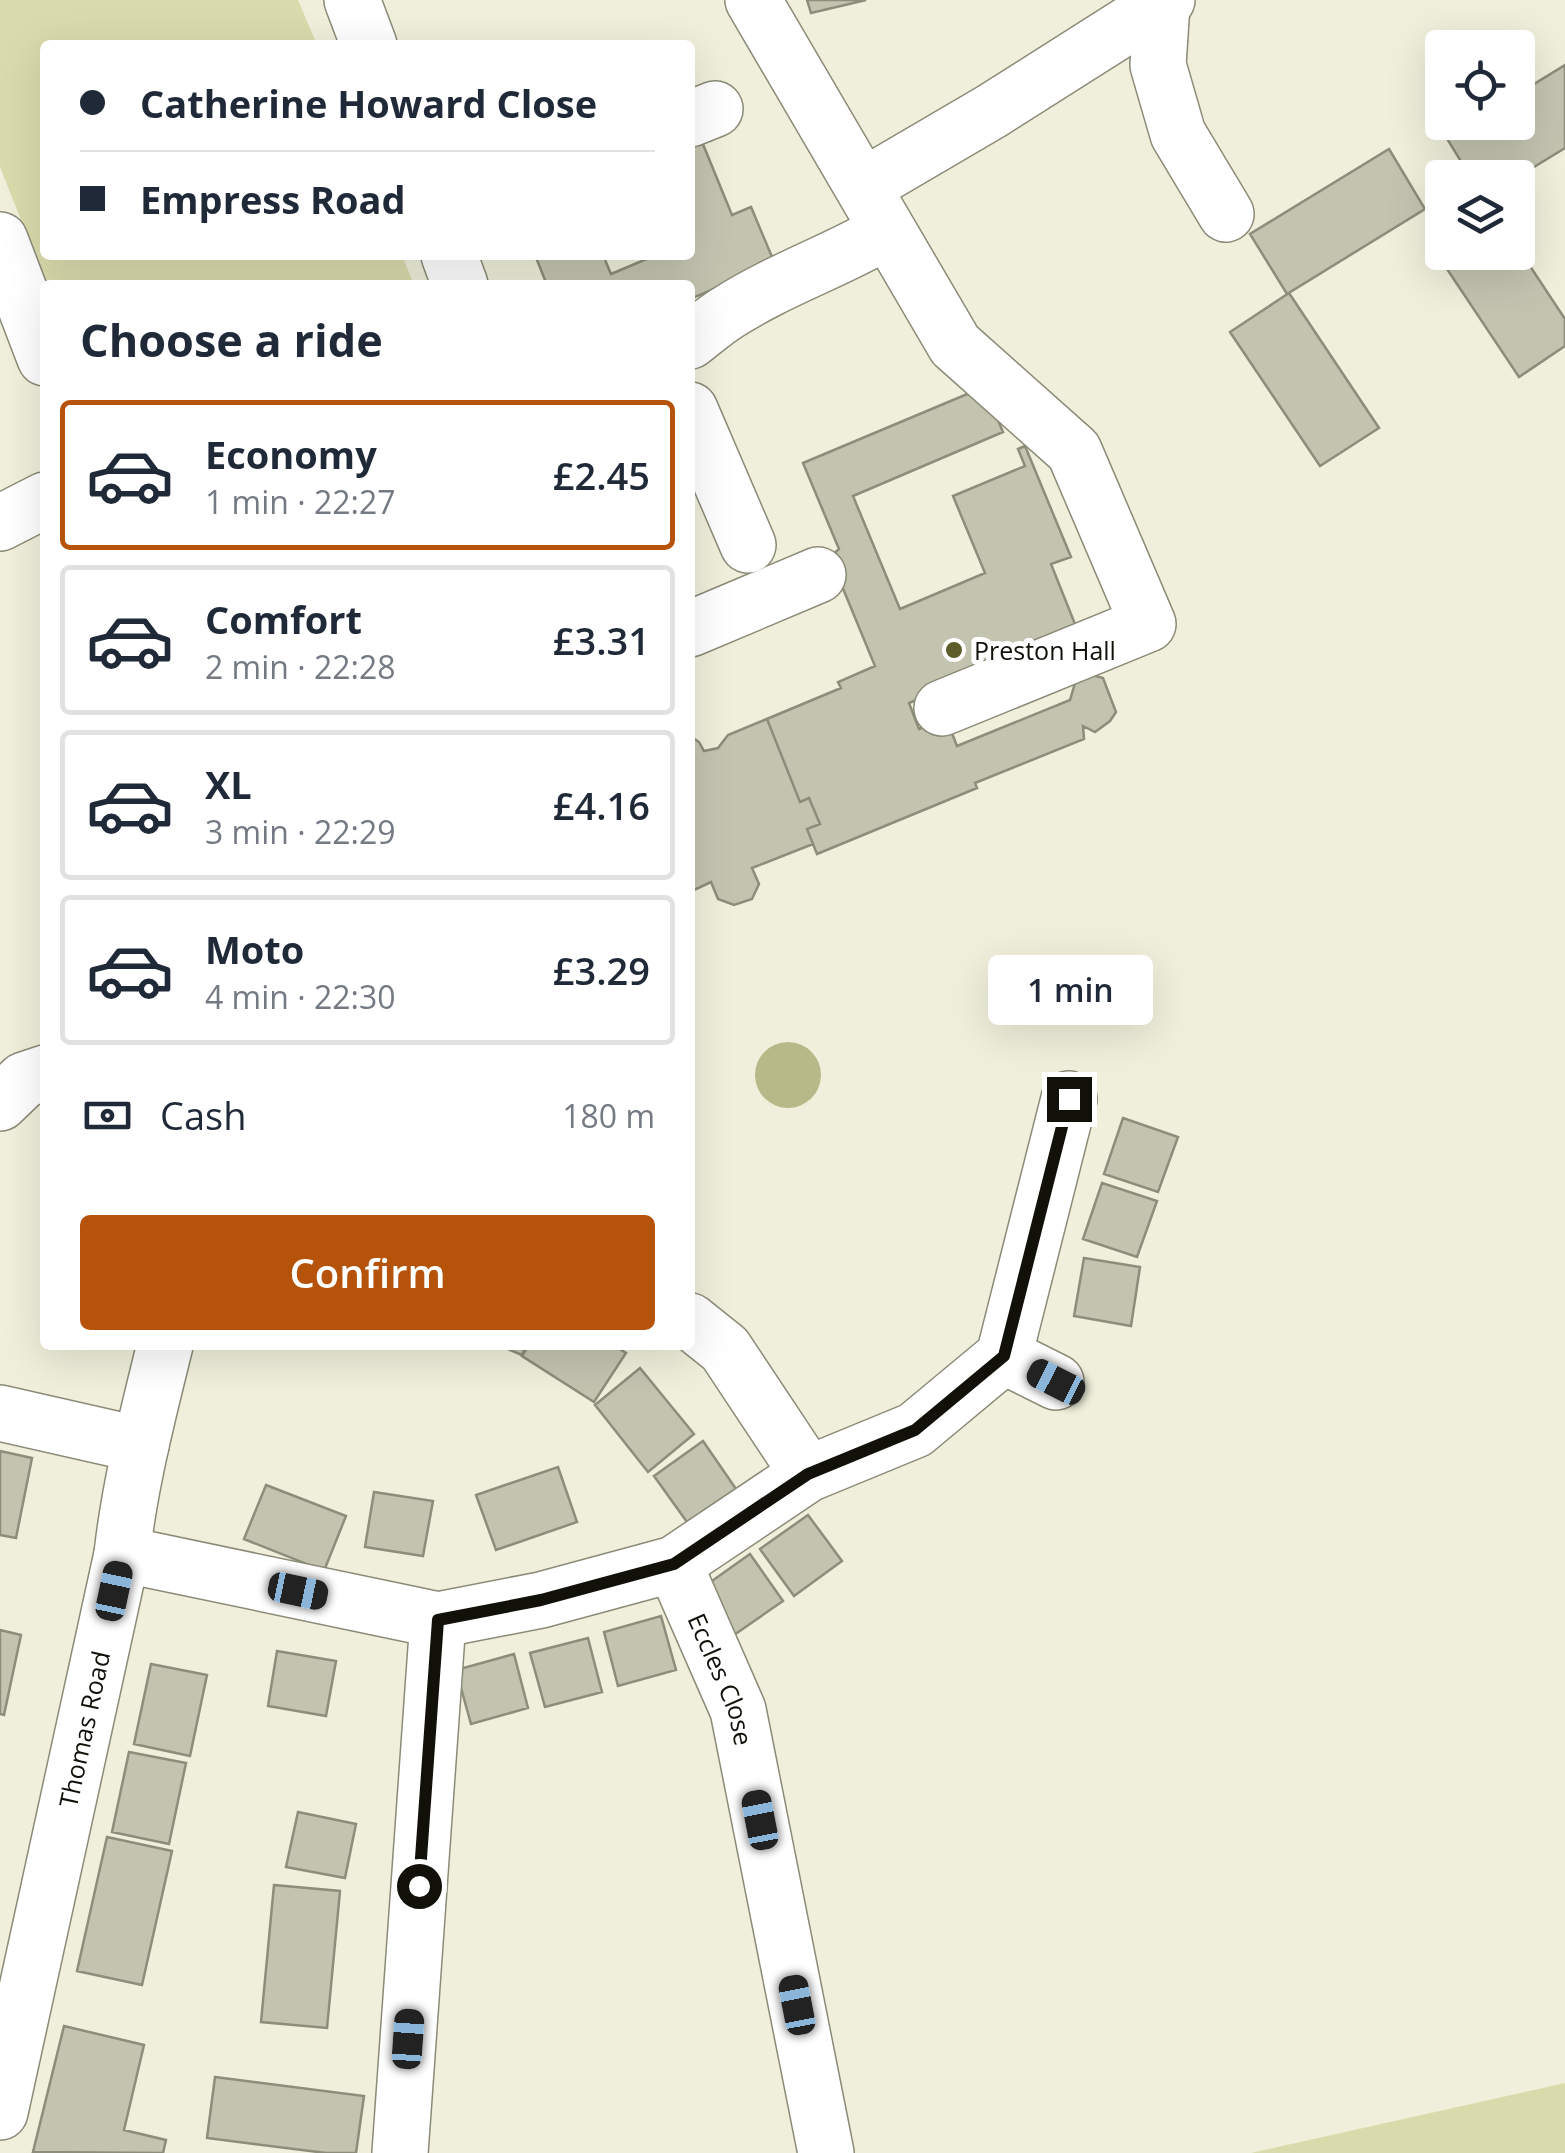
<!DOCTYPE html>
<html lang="en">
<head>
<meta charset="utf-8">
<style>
  :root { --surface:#fff; --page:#f2f2f3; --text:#1f2937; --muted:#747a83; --line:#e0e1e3; --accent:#b45309 }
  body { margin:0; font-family:"Open Sans",sans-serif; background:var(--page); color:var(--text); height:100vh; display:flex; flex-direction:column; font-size:38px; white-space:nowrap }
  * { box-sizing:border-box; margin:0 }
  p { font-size:32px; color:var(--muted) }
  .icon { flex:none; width:55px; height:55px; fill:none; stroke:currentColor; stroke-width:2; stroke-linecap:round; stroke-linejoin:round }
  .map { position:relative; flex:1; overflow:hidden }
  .drawer { position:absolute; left:40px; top:280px; width:655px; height:1070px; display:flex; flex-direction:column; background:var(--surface); border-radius:10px; box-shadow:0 10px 40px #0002 }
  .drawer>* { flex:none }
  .hud { position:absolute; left:40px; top:40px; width:655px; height:220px; border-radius:10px; box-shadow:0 10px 40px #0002; display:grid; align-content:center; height:220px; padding:0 40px; background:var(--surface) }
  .controls { position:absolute; left:1425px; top:30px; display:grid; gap:20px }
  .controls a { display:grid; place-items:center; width:110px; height:110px; border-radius:10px; background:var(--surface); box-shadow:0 10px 40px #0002; font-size:50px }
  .end { position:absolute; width:45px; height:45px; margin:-22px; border:12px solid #11110a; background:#fff; box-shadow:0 0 0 5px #fff }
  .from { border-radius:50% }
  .bubble { position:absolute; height:70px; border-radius:10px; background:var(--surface); box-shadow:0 10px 40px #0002; font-size:32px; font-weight:600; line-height:70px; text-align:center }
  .car { position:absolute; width:30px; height:60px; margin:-30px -15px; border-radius:12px; box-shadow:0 0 8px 2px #0007; background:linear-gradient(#222 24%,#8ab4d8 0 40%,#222 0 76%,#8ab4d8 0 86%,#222 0) }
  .hud b { display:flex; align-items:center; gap:35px; height:95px; font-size:38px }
  .hud b+b { border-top:2px solid var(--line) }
  .hud i { width:25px; height:25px; background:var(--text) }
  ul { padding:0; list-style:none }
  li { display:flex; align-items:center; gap:30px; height:150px; margin:0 20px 15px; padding:0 20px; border:5px solid var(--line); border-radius:10px }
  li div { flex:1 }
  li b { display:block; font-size:38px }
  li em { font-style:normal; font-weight:600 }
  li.current { border-color:var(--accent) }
  li>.icon { width:90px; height:90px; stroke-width:1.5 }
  h2 { padding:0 40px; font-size:45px; line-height:120px }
  .pay { display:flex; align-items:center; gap:25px; height:110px; padding:0 40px; font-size:38px }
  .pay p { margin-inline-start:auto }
  .primary-button { display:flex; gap:20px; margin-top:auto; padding:20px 40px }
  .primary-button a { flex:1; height:115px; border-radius:10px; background:var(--accent); color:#fff; font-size:40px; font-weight:600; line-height:115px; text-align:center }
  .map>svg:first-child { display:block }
  .green { fill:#dadbac }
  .water { fill:#b8b989 }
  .building { fill:#c3c4b0; stroke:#8c8d7a; stroke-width:2.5 }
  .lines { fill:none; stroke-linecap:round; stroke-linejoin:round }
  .minor-casing { stroke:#8b8b78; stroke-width:58 }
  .minor { stroke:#fff; stroke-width:55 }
  .route { stroke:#11110a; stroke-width:12 }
  .poi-dot { fill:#5d5d2a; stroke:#fff; stroke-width:4 }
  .labels { text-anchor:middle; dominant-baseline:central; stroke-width:10; stroke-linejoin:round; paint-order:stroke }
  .poi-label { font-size:25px; fill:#11110a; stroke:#fff; text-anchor:start }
  .street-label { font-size:25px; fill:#11110a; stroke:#fff }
</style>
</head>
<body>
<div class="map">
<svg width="1565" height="2153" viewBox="0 0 1565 2153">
  <rect width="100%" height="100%" fill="#efefdb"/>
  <!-- green -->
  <path class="green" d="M0,0H298L317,45H45V255H402L414,285H47L0,167Z
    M1565,2083V2153H1251Z"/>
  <!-- water -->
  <path class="water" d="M755 1075a33 33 0 1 1 66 0a33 33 0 1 1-66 0Z"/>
  <!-- building -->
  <path class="building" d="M807,0H866L811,13Z
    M1565,65V148L1516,178H1471L1446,137L1471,122H1518V94Z
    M698,132L732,215L751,207L775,264L690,299V285H547L535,255H603L611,274L656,255H690V136Z
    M1389,149L1425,209L1287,294L1250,234Z
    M1442,233V252H1518V248L1565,319V346L1519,377L1429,242Z
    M1289,293L1379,428L1320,466L1230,332Z
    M984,387L1003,432L853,496L900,609L985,573L953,496L1025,466L1018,449L1025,446L1071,557L1051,564L1079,634L909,703L919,729L946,718L957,746L1070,700L1075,683L1089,674L1103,678L1116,712L1110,721L1095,732L1083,726L1084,739L975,783L977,788L817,854L813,844L752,868L759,884L752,899L734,905L718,899L711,882L690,892V736L699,742L704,751L718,748L728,735L841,688L838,682L875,666L830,557L839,549L803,463Z
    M984,387L1003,432L853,496L900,609L985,573L953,496L1025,466L1018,449L1025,446L1071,557L1051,564L1079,634L909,703L919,729L946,718L957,746L1070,700L1075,683L1089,674L1103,678L1116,712L1110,721L1095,732L1083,726L1084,739L975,783L977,788L817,854L807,829L820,824L809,798L800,802L767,719L841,688L838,682L875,666L830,557L839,549L803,463Z
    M767,719L800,802L809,798L820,824L807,829L813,844L752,868L759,884L752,899L734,905L718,899L711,882L690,892V736L699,742L704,751L718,748L728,735Z
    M1123,1118L1178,1137L1158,1192L1104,1174Z
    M1102,1183L1157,1201L1137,1257L1083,1239Z
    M1084,1258L1140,1267L1131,1326L1074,1316Z
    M498,1345H526L522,1355Z
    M529,1345H613L626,1353L594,1402L522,1356Z
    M640,1368L694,1434L648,1472L595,1405Z
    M703,1441L736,1489L687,1522L654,1476Z
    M0,1451L32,1458L16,1538L0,1535Z
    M558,1467L577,1522L496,1550L476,1495Z
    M266,1485L346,1516L324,1571L244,1539Z
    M374,1492L433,1501L423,1556L365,1547Z
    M808,1515L842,1561L794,1596L760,1549Z
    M750,1554L783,1601L734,1635L702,1588Z
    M661,1616L676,1670L618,1686L604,1632Z
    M0,1630L21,1635L4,1715L0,1714Z
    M588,1638L602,1692L545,1707L530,1653Z
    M277,1651L336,1661L326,1716L268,1706Z
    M514,1654L528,1708L471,1724L456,1670Z
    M151,1664L207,1675L190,1756L134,1744Z
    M129,1752L186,1763L169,1844L112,1832Z
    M298,1812L356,1824L345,1878L286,1867Z
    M107,1837L172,1851L142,1985L77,1971Z
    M274,1885L340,1891L327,2028L261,2022Z
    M64,2026L144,2045L124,2130L166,2140L163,2153L33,2152Z
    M215,2077L364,2096L356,2153H326L207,2138Z"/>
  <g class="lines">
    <defs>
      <g id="minor">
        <path d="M352,0L369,45"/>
        <path d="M753,0L955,345L1074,451L1148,624L942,708"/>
        <path d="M1162,4L1158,65L1178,134L1226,214"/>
        <path d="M690,119L715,109"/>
        <path d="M864,186L992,111L1167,0"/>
        <path d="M0,240L45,358"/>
        <path d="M449,255L460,285"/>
        <path d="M690,341C702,332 714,321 727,313C778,280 836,261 887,231"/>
        <path d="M690,410L748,545"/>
        <path d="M0,523L45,500"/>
        <path d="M690,629L818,575"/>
        <path d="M0,1103L24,1080L45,1073"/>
        <path d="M690,1321L725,1349L808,1474"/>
        <path d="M1004,1356L1056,1382"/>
        <path d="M0,1413L141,1445"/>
        <path d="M122,1554L438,1620L541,1600L674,1564L808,1474L915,1430L1004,1356L1069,1099"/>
        <path id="s1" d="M674,1564L738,1710L826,2153"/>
        <path id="s2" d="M0,2112L122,1554C130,1483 148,1414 165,1345"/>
        <path d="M400,2153L438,1620"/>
      </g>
    </defs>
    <!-- minor casing -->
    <use href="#minor" class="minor-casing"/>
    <!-- minor -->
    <use href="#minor" class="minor"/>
  </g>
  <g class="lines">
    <!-- route -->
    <path class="route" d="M419,1886L438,1620L541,1600L674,1564L808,1474L915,1430L1004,1356L1069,1099"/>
  </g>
  <!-- markers -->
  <circle class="poi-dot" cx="954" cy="650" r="10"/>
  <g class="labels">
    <!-- poi labels -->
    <g class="poi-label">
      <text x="974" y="650">Preston Hall</text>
    </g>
    <!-- street labels -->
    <g class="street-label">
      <text stroke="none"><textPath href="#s1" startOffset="125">Eccles Close</textPath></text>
      <text stroke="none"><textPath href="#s2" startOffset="392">Thomas Road</textPath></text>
    </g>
  </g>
</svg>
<div class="controls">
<a><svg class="icon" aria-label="locate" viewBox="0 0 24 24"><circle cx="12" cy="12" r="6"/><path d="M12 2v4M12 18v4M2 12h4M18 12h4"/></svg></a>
<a><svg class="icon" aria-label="layers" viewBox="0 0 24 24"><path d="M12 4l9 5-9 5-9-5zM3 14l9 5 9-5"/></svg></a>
</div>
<i class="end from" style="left:419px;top:1886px"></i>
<i class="end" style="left:1069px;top:1099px"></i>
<div class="bubble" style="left:988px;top:955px;width:165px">1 min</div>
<i class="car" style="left:1056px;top:1382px;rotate:297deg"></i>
<i class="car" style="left:114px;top:1591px;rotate:12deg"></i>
<i class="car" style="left:298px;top:1591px;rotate:102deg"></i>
<i class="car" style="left:760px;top:1820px;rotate:349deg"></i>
<i class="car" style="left:797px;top:2005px;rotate:349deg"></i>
<i class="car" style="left:408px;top:2039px;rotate:4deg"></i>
<div class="hud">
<b><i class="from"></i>Catherine Howard Close</b>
<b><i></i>Empress Road</b>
</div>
<section class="drawer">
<h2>Choose a ride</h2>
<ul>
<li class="current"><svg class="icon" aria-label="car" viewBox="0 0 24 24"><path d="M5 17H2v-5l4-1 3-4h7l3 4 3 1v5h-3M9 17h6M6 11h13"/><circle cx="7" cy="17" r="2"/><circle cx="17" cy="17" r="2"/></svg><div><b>Economy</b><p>1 min · 22:27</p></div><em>£2.45</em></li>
<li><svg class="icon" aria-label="car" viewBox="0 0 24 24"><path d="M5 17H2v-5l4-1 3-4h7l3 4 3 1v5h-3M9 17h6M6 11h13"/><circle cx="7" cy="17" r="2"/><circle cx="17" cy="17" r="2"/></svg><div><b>Comfort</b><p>2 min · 22:28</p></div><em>£3.31</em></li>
<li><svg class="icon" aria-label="car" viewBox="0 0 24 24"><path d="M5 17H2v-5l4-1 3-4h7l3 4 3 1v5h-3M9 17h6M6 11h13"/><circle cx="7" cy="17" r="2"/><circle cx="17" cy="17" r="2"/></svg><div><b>XL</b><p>3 min · 22:29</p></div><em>£4.16</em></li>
<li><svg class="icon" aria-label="car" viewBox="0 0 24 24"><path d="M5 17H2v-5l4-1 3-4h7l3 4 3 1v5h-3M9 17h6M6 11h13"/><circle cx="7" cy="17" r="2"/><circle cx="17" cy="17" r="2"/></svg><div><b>Moto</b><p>4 min · 22:30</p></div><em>£3.29</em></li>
</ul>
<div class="pay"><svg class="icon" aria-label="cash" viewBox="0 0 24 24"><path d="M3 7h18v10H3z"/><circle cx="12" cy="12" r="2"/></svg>Cash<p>180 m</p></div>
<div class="primary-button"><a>Confirm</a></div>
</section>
</div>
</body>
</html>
